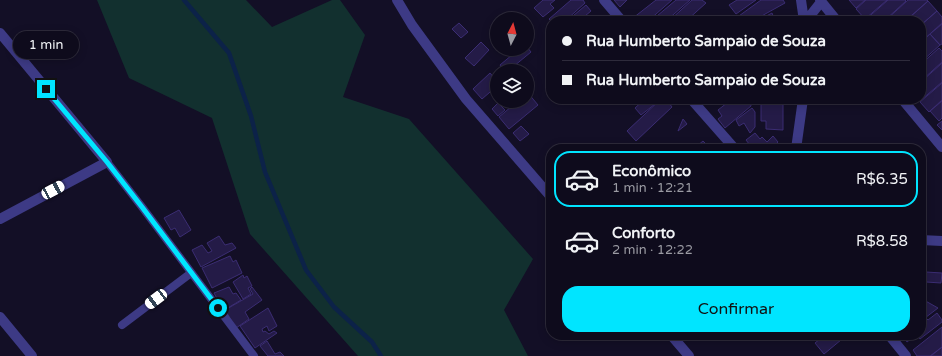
<!DOCTYPE html>
<html lang="pt">
<head>
<meta charset="utf-8">
<style>
  :root { --surface:#0e0b1c; --page:#171425; --text:#f1f3f6; --muted:#9b9ba3; --line:#2e2b3b; --accent:#00e5ff }
  body { margin:0; font-family:"Varela Round",sans-serif; background:var(--page); color:var(--text); height:100vh; display:flex; flex-direction:column; font-size:15px; white-space:nowrap }
  * { box-sizing:border-box; margin:0 }
  p { font-size:13px; color:var(--muted) }
  .icon { flex:none; width:22px; height:22px; fill:none; stroke:currentColor; stroke-width:2; stroke-linecap:round; stroke-linejoin:round }
  .map { position:relative; flex:1; overflow:hidden }
  .drawer { position:absolute; left:546px; top:144px; width:380px; height:196px; display:flex; flex-direction:column; background:var(--surface); border-radius:16px; box-shadow:0 2px 10px #0003,0 0 0 1px var(--line) }
  .drawer>* { flex:none }
  .hud { position:absolute; left:546px; top:16px; width:380px; height:88px; border-radius:16px; box-shadow:0 2px 10px #0003,0 0 0 1px var(--line); display:grid; align-content:center; height:88px; padding:0 16px; background:var(--surface) }
  .needle { width:26px; rotate:6deg }
  .tools { position:absolute; left:490px; top:12px; display:grid; gap:8px }
  .tools a { display:grid; place-items:center; width:44px; height:44px; border-radius:50%; background:var(--surface); box-shadow:0 2px 10px #0003,0 0 0 1px var(--line); font-size:20px }
  .end { position:absolute; width:18px; height:18px; margin:-9px; border:5px solid #00e5ff; background:#111; box-shadow:0 0 0 2px #111 }
  .from { border-radius:50% }
  .bubble { position:absolute; height:28px; border-radius:14px; background:var(--surface); box-shadow:0 2px 10px #0003,0 0 0 1px var(--line); font-size:13px; font-weight:600; line-height:28px; text-align:center }
  .car { position:absolute; width:12px; height:24px; margin:-12px -6px; border-radius:5px; box-shadow:0 0 3px 1px #0007; background:linear-gradient(#fff 24%,#345 0 40%,#fff 0 76%,#345 0 86%,#fff 0) }
  .hud b { display:flex; align-items:center; gap:14px; height:38px; font-size:15px }
  .hud b+b { border-top:1px solid var(--line) }
  .hud i { width:10px; height:10px; background:var(--text) }
  ul { padding:7px 0 0; list-style:none }
  li { display:flex; align-items:center; gap:12px; height:56px; margin:0 8px 6px; padding:0 8px; border:2px solid transparent; border-radius:16px }
  li div { flex:1 }
  li b { display:block; font-size:15px }
  li em { font-style:normal; font-weight:600 }
  li.current { border-color:var(--accent) }
  li>.icon { width:36px; height:36px; stroke-width:1.5 }
  .cta { display:flex; gap:8px; margin-top:auto; padding:8px 16px }
  .cta a { flex:1; height:46px; border-radius:16px; background:var(--accent); color:#111; font-size:16px; font-weight:600; line-height:46px; text-align:center }
  .map>svg:first-child { display:block }
  .green { fill:#12302f }
  .lines { fill:none; stroke-linecap:round; stroke-linejoin:round }
  .stream { stroke:#0c2248; stroke-width:4.5 }
  .building { fill:#241b47; stroke:#3b2d73 }
  .lane { stroke:#3d3a85; stroke-width:8 }
  .street { stroke:#3d3a85; stroke-width:10 }
  .route { stroke:#00e5ff; stroke-width:5 }
</style>
</head>
<body>
<div class="map">
<svg width="942" height="356" viewBox="0 0 942 356">
  <rect width="100%" height="100%" fill="#130f26"/>
  <!-- green -->
  <path class="green" d="M97,0H246L272,27L332,0H340L365,35L343,97L409,119L533,259L504,310L528,356H358L250,234L212,118L129,78Z"/>
  <g class="lines">
    <!-- stream -->
    <path class="stream" d="M184,0L229,53L251,116L265,172L306,270L334,307L372,342L381,356"/>
  </g>
  <!-- building -->
  <path class="building" d="M543,0H555L550,4L554,8L543,17L534,8Z
    M571,0H583L585,3L565,21H551L549,19Z
    M614,0H627L620,7Z
    M656,0H672L648,21H635L633,18Z
    M676,0H690L666,21H651Z
    M692,0H702L706,3L686,21H669Z
    M737,0H756L736,14L729,5Z
    M761,0H783L785,3L758,18L756,16L750,21H732Z
    M849,0H865L856,8Z
    M866,0H887L865,19L856,9Z
    M888,0H905L906,1L884,21H864Z
    M908,0H927L928,1L905,21H885Z
    M928,1L937,11L921,25V21H906Z
    M586,5L591,11L579,21H567Z
    M937,11L942,17V23L921,42V25Z
    M772,13L775,21H757Z
    M459,23L468,32L461,38L452,29Z
    M942,24V44L940,45L930,34Z
    M930,34L940,45L921,62V42Z
    M481,42L489,50L474,66L465,58Z
    M527,47L531,52L508,71H504L500,65L519,49H527Z
    M939,48L942,51V62L921,81V64Z
    M942,63V82L920,101L918,99H921V82Z
    M490,73L495,79L494,83L497,86L482,99L473,89Z
    M942,83V100L929,112L920,102Z
    M497,88V100L491,93Z
    M528,93L538,105L509,129L499,117L518,101H527V94Z
    M645,99H651L655,104L641,115L635,108Z
    M661,99H666L672,107L636,141L627,131Z
    M732,99L735,100L736,99H750L751,106L725,128L718,119L722,116L718,110Z
    M761,100L783,101V130L766,129V121H761Z
    M942,101V118L939,121L930,111Z
    M498,103L505,110L498,116L492,109Z
    M752,108L755,112V127L750,133L744,123L739,126L736,120Z
    M683,119L687,124L678,131Z
    M942,121V130L937,125Z
    M521,126L529,134L520,141L513,133Z
    M755,133L760,139L762,137L767,142L773,136L778,142L775,145L778,149H753L746,140Z
    M703,141L710,148L709,149H699L697,146Z
    M179,210L191,230L180,237L175,228L171,230L164,218Z
    M219,236L225,245L232,243L236,248L201,267L192,250L202,245L208,253L212,251L207,243Z
    M230,256L233,262L236,260L242,273L212,288L202,268Z
    M926,272L942,273L941,283L926,282Z
    M243,275L244,278L247,276L252,286L248,288L251,294L243,299L233,282Z
    M229,287L233,294L236,293L241,300L226,309L223,303L220,304L214,293Z
    M252,287L262,300L245,312L249,319L236,328L225,310L253,294L250,289Z
    M921,299H922L938,308L921,321Z
    M268,308L277,326L269,331L267,326L262,329L263,332L265,331L269,334L274,331L277,333L255,348L240,326Z
    M937,313L942,320V322L920,339L917,335H921V322L926,318L928,320Z
    M942,327V347L930,356H917L913,350Z
    M825,335H847L824,354L815,343Z
    M904,335H916L907,342L903,336Z
    M267,341L275,354L280,352L284,356H268L260,346Z
    M942,347V356H931Z"/>
  <g class="lines">
    <!-- lane -->
    <path class="lane" d="M107,162L142,207L254,356
      M122,325L191,273"/>
    <!-- street -->
    <path class="street" d="M397,0L412,25L466,99L551,197
      M604,0L622,21
      M801,0L804,21
      M820,0L837,21
      M806,21L821,2
      M0,33L107,162L0,219
      M691,99L735,149
      M902,99L942,147
      M796,149L803,99
      M921,240L942,241
      M0,317L32,356
      M671,335L689,356
      M889,335L906,356"/>
  </g>
  <g class="lines">
    <!-- route -->
    <path class="route" d="M46,89L107,162L142,207L218,308"/>
  </g>
</svg>
<div class="tools">
<a><svg class="needle" viewBox="-14 -14 28 28"><path d="M0-13l5 13h-10z" fill="#e53935"/><path d="M0 13l5-13h-10z" fill="#9b9ba3"/></svg></a>
<a><svg class="icon" aria-label="layers" viewBox="0 0 24 24"><path d="M12 4l9 5-9 5-9-5zM3 14l9 5 9-5"/></svg></a>
</div>
<i class="end from" style="left:218px;top:308px"></i>
<i class="end" style="left:46px;top:89px"></i>
<div class="bubble" style="left:13px;top:31px;width:66px">1 min</div>
<i class="car" style="left:53px;top:190px;rotate:62deg"></i>
<i class="car" style="left:156px;top:299px;rotate:233deg"></i>
<div class="hud">
<b><i class="from"></i>Rua Humberto Sampaio de Souza</b>
<b><i></i>Rua Humberto Sampaio de Souza</b>
</div>
<section class="drawer">
<ul>
<li class="current"><svg class="icon" aria-label="car" viewBox="0 0 24 24"><path d="M5 17H2v-5l4-1 3-4h7l3 4 3 1v5h-3M9 17h6M6 11h13"/><circle cx="7" cy="17" r="2"/><circle cx="17" cy="17" r="2"/></svg><div><b>Econômico</b><p>1 min · 12:21</p></div><em>R$6.35</em></li>
<li><svg class="icon" aria-label="car" viewBox="0 0 24 24"><path d="M5 17H2v-5l4-1 3-4h7l3 4 3 1v5h-3M9 17h6M6 11h13"/><circle cx="7" cy="17" r="2"/><circle cx="17" cy="17" r="2"/></svg><div><b>Conforto</b><p>2 min · 12:22</p></div><em>R$8.58</em></li>
</ul>
<div class="cta"><a>Confirmar</a></div>
</section>
</div>
</body>
</html>
